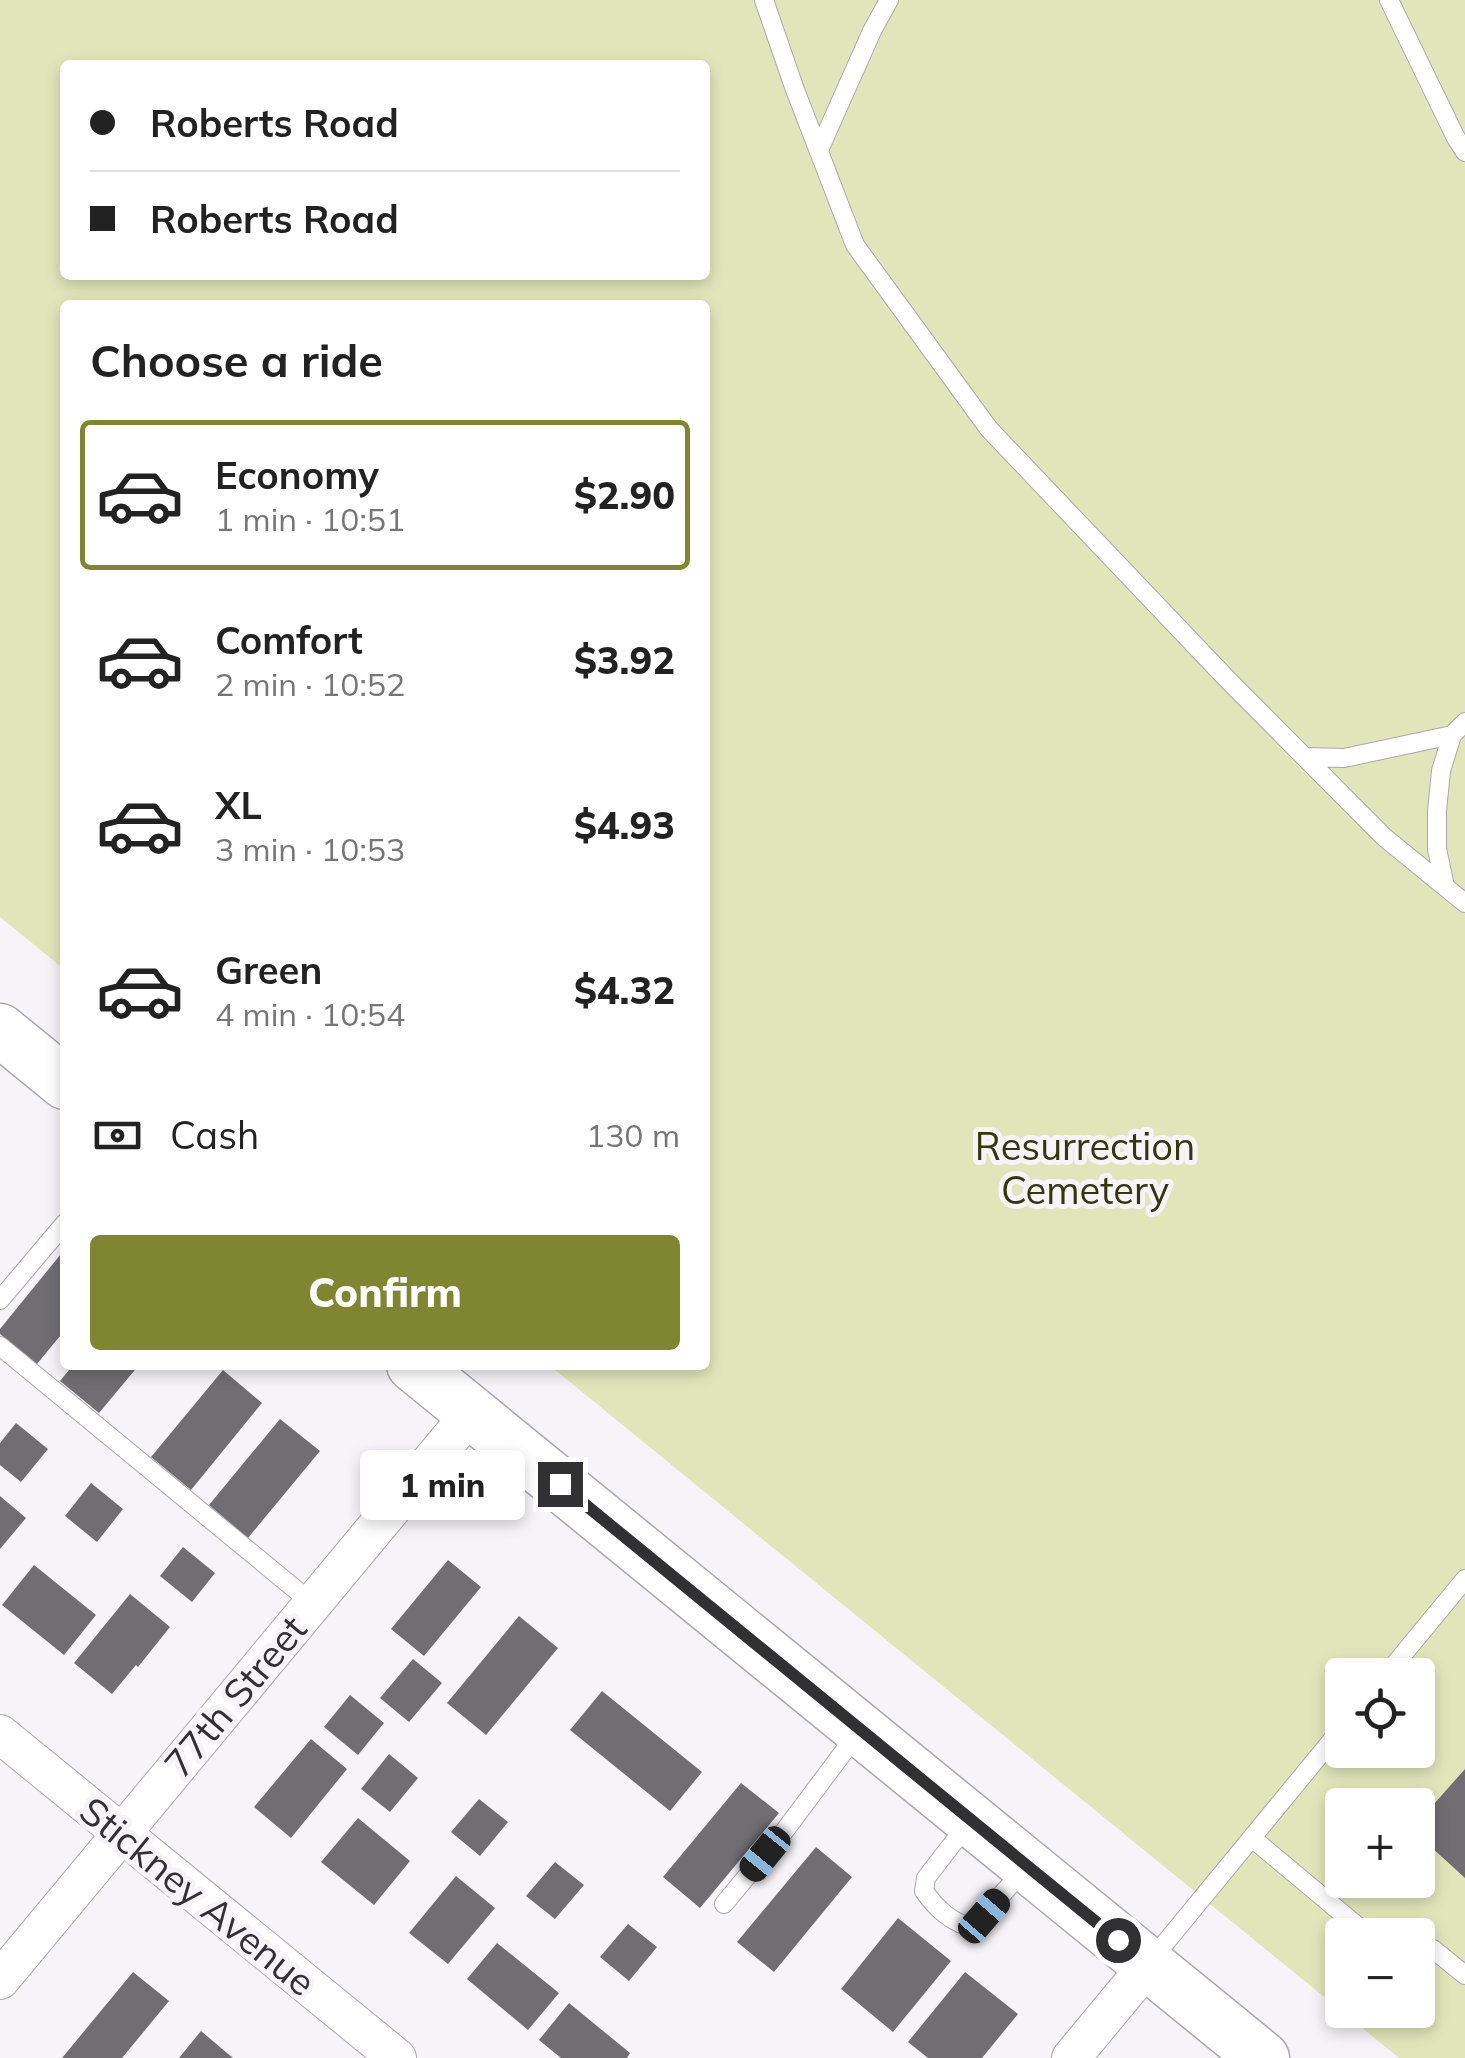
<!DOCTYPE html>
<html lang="en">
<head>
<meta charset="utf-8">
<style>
  :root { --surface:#fff; --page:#f6f6f6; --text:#222; --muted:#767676; --line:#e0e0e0; --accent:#7f8530 }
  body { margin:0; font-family:Mulish,sans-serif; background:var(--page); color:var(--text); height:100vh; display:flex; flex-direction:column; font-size:38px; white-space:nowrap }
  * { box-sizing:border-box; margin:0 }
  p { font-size:32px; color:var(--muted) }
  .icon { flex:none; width:55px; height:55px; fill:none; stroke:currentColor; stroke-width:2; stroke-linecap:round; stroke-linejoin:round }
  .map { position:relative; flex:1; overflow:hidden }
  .side { position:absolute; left:60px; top:300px; width:650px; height:1070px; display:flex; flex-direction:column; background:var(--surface); border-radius:10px; box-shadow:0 5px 15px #0003 }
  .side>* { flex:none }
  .hud { position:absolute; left:60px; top:60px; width:650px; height:220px; border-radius:10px; box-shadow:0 5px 15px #0003; display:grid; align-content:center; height:220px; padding:0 30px; background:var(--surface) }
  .controls { position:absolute; left:1325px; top:1658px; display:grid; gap:20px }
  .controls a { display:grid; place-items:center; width:110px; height:110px; border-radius:10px; background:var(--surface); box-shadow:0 5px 15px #0003; font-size:50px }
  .end { position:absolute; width:45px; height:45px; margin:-22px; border:12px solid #313032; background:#fff; box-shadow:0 0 0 5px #fff }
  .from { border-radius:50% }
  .bubble { position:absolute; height:70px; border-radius:10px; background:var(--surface); box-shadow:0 5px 15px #0003; font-size:32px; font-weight:800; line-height:70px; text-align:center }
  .car { position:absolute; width:30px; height:60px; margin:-30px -15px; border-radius:12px; box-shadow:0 0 8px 2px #0007; background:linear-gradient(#222 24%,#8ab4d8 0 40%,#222 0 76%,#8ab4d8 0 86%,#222 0) }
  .hud b { display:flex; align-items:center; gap:35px; height:95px; font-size:38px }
  .hud b+b { border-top:2px solid var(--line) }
  .hud i { width:25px; height:25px; background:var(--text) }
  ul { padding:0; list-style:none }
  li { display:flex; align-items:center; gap:30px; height:150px; margin:0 20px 15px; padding:0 10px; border:5px solid transparent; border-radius:10px }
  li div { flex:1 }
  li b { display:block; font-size:38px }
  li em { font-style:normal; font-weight:800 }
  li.selected { border-color:var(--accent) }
  li>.icon { width:90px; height:90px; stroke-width:1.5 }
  h2 { padding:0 30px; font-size:45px; line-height:120px }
  .pay { display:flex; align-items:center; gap:25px; height:110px; padding:0 30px; font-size:38px }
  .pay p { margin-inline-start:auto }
  .action { display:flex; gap:20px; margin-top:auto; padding:20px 30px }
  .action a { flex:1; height:115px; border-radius:10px; background:var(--accent); color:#fff; font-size:40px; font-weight:800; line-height:115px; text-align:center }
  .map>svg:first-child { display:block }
  .green { fill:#e1e6ba; fill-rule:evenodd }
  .building { fill:#716e73 }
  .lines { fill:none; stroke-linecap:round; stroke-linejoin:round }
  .lane-casing { stroke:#aaa7ad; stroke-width:20 }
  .street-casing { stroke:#aaa7ad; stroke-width:40 }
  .secondary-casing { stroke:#aaa7ad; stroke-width:55 }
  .lane { stroke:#fff; stroke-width:18 }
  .street { stroke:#fff; stroke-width:38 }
  .secondary { stroke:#fff; stroke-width:52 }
  .route { stroke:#313032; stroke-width:12 }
  .labels { text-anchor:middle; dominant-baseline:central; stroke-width:10; stroke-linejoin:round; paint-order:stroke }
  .park-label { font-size:38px; fill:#34360b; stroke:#f6f3f9 }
  .street-label { font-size:38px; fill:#313032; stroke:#f6f3f9 }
</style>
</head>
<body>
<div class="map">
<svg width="1465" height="2058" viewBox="0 0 1465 2058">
  <rect width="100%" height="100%" fill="#f6f3f9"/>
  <!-- green -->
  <path class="green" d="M0,0H1465V2058H1399L549,1365H705V305H65V970L0,917ZM65,65H705V275H65ZM1342,1675H1418V1750H1342ZM1342,1805H1418V1880H1342ZM1342,1935H1418V2010H1342Z"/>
  <!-- building -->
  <path class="building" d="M65,1249V1330L37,1364L0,1334V1329Z
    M73,1365H139L99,1413L60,1381Z
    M223,1370L262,1403L191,1490L151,1457Z
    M280,1419L320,1451L248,1538L209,1505Z
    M16,1423L48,1449L21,1482L0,1465V1443Z
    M91,1483L123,1509L97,1542L65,1516Z
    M0,1496L26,1518L0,1549Z
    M183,1547L215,1573L192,1602L160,1576Z
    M448,1560L481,1587L424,1656L391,1629Z
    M34,1565L96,1615L64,1655L2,1605Z
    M130,1594L170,1627L138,1667L136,1665L112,1694L74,1663Z
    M519,1616L558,1648L486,1735L447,1703Z
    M413,1659L442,1683L409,1722L380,1698Z
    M602,1691L702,1772L670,1811L570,1730Z
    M350,1695L384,1723L358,1755L324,1727Z
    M311,1739L347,1769L291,1838L254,1807Z
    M389,1754L418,1778L390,1812L361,1789Z
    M1465,1769V1878L1418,1835V1822Z
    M741,1783L779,1813L700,1908L663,1877Z
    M479,1799L508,1822L480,1856L451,1832Z
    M358,1818L410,1861L374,1905L321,1862Z
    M816,1847L852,1877L774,1972L737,1942Z
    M555,1862L584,1885L555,1919L526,1896Z
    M456,1876L495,1908L448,1964L409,1933Z
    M898,1918L951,1961L893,2032L841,1989Z
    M628,1924L657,1947L629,1981L600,1957Z
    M497,1943L559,1993L528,2030L467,1979Z
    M133,1972L169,2001L122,2058H62Z
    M965,1972L1018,2014L982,2058H928L908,2042Z
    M569,2003L630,2053L627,2058H561L539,2040Z
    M201,2031L233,2058H179Z"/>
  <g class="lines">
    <defs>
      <path id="lane" d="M764,0L794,87L855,245L989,429L1227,679L1384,837L1465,903
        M1389,0L1456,138L1465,152
        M819,150L872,31L889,0
        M1305,757L1344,758L1452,735
        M1445,886L1437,849V811L1441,771L1452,735L1465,722
        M0,1300L65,1223
        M0,1346L312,1603
        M1386,1675L1465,1579
        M967,1825L926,1878L924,1891C935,1907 954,1926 973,1926L1024,1870
        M1252,1838L1368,1935
        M724,1904L786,1829L857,1734
        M1418,1946L1433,1949L1465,1975
        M1152,1959L1342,1728"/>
      <path id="street" d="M0,1734L397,2058
        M0,1980L472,1412
        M1071,2058L1148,1965"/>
      <path id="secondary" d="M0,1030L65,1083
        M413,1365L1263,2058"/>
    </defs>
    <!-- lane casing -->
    <use href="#lane" class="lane-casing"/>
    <!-- street casing -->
    <use href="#street" class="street-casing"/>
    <!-- secondary casing -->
    <use href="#secondary" class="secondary-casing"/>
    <!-- lane -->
    <use href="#lane" class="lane"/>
    <!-- street -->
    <use href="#street" class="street"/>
    <!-- secondary -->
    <use href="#secondary" class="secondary"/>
  </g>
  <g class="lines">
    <!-- route -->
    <path class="route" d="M560,1484L1118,1940"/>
  </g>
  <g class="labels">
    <!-- park labels -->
    <g class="park-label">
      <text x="1085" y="1146">Resurrection<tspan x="1085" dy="44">Cemetery</tspan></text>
    </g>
    <!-- street labels -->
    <g class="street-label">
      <text transform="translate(235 1696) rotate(-50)">77th Street</text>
      <text transform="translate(198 1896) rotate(39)">Stickney Avenue</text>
    </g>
  </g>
</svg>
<div class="controls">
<a><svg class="icon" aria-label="locate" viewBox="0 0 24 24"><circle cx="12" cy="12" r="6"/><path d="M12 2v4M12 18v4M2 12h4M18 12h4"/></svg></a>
<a>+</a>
<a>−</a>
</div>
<i class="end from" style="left:1118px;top:1940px"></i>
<i class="end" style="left:560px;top:1484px"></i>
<div class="bubble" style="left:360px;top:1450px;width:165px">1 min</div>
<i class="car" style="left:765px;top:1854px;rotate:219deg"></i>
<i class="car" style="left:984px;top:1916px;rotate:41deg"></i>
<div class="hud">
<b><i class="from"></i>Roberts Road</b>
<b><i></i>Roberts Road</b>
</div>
<section class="side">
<h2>Choose a ride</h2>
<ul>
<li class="selected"><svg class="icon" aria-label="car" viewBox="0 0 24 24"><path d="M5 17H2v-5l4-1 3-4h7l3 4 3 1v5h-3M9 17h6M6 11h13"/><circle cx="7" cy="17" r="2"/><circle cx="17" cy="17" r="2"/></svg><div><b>Economy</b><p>1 min · 10:51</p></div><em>$2.90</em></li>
<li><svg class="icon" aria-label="car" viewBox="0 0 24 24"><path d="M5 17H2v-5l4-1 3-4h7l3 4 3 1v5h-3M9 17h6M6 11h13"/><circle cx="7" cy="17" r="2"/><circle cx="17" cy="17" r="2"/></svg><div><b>Comfort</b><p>2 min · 10:52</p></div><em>$3.92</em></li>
<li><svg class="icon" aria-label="car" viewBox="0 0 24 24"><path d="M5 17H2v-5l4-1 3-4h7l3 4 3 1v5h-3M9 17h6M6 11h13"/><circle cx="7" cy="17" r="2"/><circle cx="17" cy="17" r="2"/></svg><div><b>XL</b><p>3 min · 10:53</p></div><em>$4.93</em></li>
<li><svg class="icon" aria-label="car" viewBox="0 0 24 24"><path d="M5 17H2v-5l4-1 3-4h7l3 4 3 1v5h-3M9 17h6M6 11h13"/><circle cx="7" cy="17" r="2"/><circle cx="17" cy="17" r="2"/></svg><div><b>Green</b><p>4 min · 10:54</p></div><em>$4.32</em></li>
</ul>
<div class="pay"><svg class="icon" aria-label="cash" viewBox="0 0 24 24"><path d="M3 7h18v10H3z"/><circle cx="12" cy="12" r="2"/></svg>Cash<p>130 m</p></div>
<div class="action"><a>Confirm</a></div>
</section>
</div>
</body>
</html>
